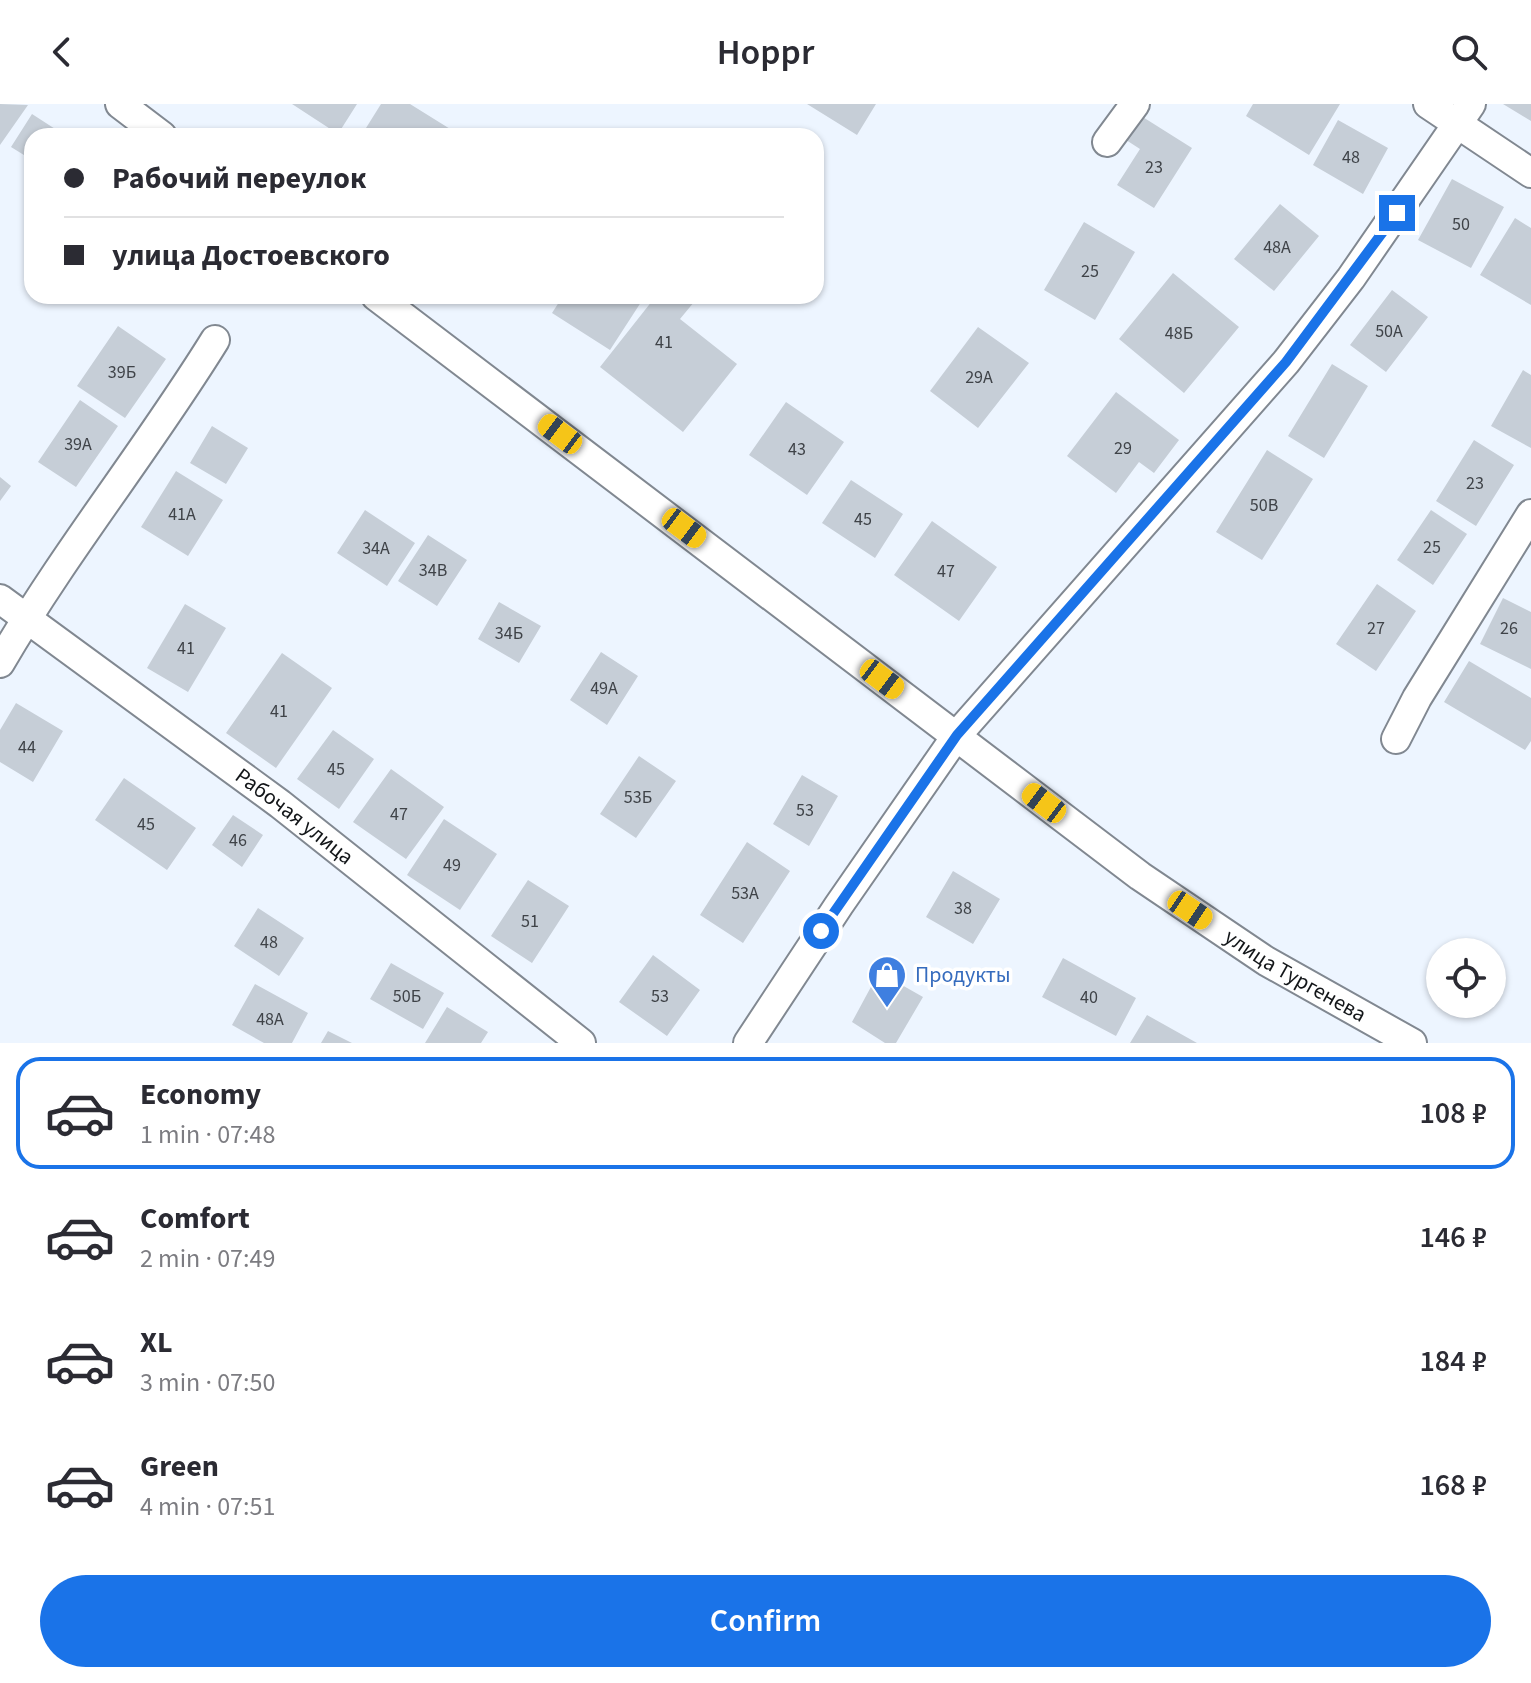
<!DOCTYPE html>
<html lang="en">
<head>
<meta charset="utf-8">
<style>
  :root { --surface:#fff; --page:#f7f7f7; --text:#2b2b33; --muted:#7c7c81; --line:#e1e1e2; --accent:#1a73e8 }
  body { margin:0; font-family:"Source Sans 3",sans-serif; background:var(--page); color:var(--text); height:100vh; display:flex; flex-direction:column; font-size:30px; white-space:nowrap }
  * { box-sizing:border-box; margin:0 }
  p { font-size:26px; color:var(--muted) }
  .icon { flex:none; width:44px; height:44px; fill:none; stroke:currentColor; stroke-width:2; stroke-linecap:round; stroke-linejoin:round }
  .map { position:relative; height:939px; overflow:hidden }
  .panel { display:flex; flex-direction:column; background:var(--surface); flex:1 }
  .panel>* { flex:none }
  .guide { position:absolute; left:24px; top:24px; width:800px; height:176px; border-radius:24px; box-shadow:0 2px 6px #0004; display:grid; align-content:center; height:176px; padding:0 40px; background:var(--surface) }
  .controls { position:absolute; left:1426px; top:834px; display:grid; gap:16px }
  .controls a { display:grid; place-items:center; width:80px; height:80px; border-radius:50%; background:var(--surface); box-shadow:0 2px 6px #0004; font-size:40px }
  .end { position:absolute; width:36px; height:36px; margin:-18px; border:10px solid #1a73e8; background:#fff; box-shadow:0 0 0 4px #fff }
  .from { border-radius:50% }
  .car { position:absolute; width:24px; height:48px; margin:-24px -12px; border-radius:10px; box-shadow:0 0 6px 2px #0007; background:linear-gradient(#f5c518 24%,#345 0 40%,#f5c518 0 76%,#345 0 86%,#f5c518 0) }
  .guide b { display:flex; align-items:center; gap:28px; height:76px; font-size:30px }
  .guide b+b { border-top:2px solid var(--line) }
  .guide i { width:20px; height:20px; background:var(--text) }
  ul { padding:14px 0 0; list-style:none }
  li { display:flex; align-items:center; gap:24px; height:112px; margin:0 16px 12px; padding:0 24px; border:4px solid transparent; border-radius:24px }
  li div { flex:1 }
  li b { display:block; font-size:30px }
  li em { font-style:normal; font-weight:600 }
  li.active { border-color:var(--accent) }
  li>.icon { width:72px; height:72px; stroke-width:1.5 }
  .primary-button { display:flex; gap:16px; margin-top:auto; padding:16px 40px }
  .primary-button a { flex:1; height:92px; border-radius:48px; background:var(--accent); color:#fff; font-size:32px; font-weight:600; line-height:92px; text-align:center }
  header { display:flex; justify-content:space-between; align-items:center; height:104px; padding:0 40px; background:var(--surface); font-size:36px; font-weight:600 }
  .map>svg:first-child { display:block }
  .building { fill:#c6ced7 }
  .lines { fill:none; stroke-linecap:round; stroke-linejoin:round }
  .minor-casing { stroke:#818891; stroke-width:32 }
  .minor { stroke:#fff; stroke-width:28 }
  .route { stroke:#1a73e8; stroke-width:10 }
  .labels { text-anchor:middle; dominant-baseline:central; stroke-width:7; stroke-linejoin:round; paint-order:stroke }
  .number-label { font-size:18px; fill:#3f4348 }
  .street-label { font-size:22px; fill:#121518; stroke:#fff }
  .shop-label { font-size:22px; fill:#366cbe; stroke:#fff; text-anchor:start }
</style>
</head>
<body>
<header><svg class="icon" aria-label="back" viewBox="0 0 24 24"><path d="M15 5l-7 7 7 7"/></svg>Hoppr<svg class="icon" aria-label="search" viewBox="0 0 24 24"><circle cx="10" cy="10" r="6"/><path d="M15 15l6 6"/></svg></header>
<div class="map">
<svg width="1531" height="939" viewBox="0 0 1531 939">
  <rect width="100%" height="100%" fill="#edf5ff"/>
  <!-- building -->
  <path class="building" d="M0,0L28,1L0,41Z
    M292,0H357L338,30Z
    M381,0H410L455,28L453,32H361Z
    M807,0H876L857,31Z
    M1253,0H1340L1309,51L1246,12Z
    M1503,0H1531V17Z
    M32,10L66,32H32V56L11,43Z
    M1138,10L1192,44L1154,104L1117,81L1140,45L1123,34Z
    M1338,16L1388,44L1363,90L1313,61Z
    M1452,75L1504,103L1471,164L1418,136Z
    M1280,100L1319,132L1274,187L1234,155Z
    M1515,114L1531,124V201L1480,171Z
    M1084,118L1135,148L1095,216L1044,186Z
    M1173,169L1239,223L1184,289L1119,235Z
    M1392,186L1428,213L1386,268L1350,241Z
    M563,192H645L610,246L552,209Z
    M656,192H699L680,215L737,260L683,328L600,263Z
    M118,222L166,255L125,314L77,282Z
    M978,223L1029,259L978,324L930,287Z
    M1332,260L1368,282L1324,354L1288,332Z
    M1523,266L1531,271V344L1491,322Z
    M1116,288L1179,336L1154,369L1139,358L1116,389L1067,352Z
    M80,296L118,322L76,383L38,358Z
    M786,298L844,338L807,391L749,351Z
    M212,322L248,344L226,380L190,359Z
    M1474,336L1514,361L1476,422L1436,397Z
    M1267,346L1313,375L1262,456L1216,428Z
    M176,367L223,396L188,452L141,423Z
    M0,373L11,382L0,397Z
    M851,376L903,410L875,454L822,419Z
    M365,406L415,439L387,482L337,449Z
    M1431,406L1467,430L1433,481L1397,456Z
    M932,417L997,463L959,517L894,471Z
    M428,431L467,456L437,502L398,477Z
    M1377,480L1416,507L1376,567L1336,540Z
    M1503,494L1531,508V565L1480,540Z
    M499,498L541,522L519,559L478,535Z
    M185,500L226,524L188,588L147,564Z
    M601,548L638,572L607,621L570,596Z
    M282,549L332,584L276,664L226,629Z
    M1469,557L1531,594V637L1525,646L1444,598Z
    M16,599L63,627L33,678L0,658V626Z
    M333,626L374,655L339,705L297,675Z
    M639,652L676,677L636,734L600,710Z
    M391,665L444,703L406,755L353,718Z
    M802,671L838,692L809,742L773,720Z
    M124,674L196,724L167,766L95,716Z
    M233,711L263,731L242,763L212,741Z
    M444,715L497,750L460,806L407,771Z
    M747,738L790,767L743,839L700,811Z
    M953,767L1000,795L973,840L926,813Z
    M528,776L569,802L532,859L491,832Z
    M258,804L304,834L279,872L234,842Z
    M653,851L700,886L667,932L619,898Z
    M1063,854L1136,894L1116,932L1042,893Z
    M391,859L444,889L423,925L370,895Z
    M879,868L923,893L896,939H885L852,918Z
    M255,880L308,909L292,939H264L232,921Z
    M447,903L488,928L481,939H425Z
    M1147,911L1197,939H1130Z
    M328,927L352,939H321Z"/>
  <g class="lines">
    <defs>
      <g id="minor">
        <path d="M120,0L162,32"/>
        <path d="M1428,0L1531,69"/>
        <path d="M1107,38L1135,0"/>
        <path id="s1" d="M376,192L1140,772L1266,857L1412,939"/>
        <path id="s2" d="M0,495L280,700L581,939"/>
        <path d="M0,559C65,447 147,346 215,236"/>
        <path d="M1396,635L1417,594L1531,410"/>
        <path d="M748,939L839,801L957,631L1286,258L1351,174L1471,0"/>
      </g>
    </defs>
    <!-- minor casing -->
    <use href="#minor" class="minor-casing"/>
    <!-- minor -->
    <use href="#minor" class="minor"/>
  </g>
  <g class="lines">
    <!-- route -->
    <path class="route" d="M821,827L957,631L1286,258L1397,109"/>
  </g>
  <!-- icons -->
  <defs>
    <symbol id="shop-pin" viewBox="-11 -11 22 30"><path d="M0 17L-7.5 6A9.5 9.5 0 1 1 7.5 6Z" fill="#3f7fe0" stroke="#fff"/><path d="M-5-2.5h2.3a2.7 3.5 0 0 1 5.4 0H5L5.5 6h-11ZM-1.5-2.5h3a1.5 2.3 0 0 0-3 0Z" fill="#fff"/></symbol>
  </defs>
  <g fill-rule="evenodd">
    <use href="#shop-pin" x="865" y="849" width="44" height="60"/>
  </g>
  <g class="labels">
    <!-- number labels -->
    <g class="number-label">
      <text x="1351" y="53">48</text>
      <text x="1154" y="63">23</text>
      <text x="1461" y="120">50</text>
      <text x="1277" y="143">48А</text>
      <text x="1090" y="167">25</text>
      <text x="1389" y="227">50А</text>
      <text x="1179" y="229">48Б</text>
      <text x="664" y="238">41</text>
      <text x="122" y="268">39Б</text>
      <text x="979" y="273">29А</text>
      <text x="78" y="340">39А</text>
      <text x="1123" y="344">29</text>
      <text x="797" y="345">43</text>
      <text x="1475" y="379">23</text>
      <text x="1264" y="401">50В</text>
      <text x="182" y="410">41А</text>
      <text x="863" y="415">45</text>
      <text x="1432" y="443">25</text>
      <text x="376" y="444">34А</text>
      <text x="433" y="466">34В</text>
      <text x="946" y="467">47</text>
      <text x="1376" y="524">27</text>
      <text x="1509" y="524">26</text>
      <text x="509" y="529">34Б</text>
      <text x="186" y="544">41</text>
      <text x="604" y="584">49А</text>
      <text x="279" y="607">41</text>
      <text x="27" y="643">44</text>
      <text x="336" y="665">45</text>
      <text x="638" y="693">53Б</text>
      <text x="805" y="706">53</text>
      <text x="399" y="710">47</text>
      <text x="146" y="720">45</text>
      <text x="238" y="736">46</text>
      <text x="452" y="761">49</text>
      <text x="745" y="789">53А</text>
      <text x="963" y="804">38</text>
      <text x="530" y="817">51</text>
      <text x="269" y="838">48</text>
      <text x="407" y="892">50Б</text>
      <text x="660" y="892">53</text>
      <text x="1089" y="893">40</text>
      <text x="270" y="915">48А</text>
    </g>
    <!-- street labels -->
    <g class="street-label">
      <text stroke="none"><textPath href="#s2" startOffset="366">Рабочая улица</textPath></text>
      <text stroke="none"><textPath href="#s1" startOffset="1144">улица Тургенева</textPath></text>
    </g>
    <!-- shop labels -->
    <g class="shop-label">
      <text x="915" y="871">Продукты</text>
    </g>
  </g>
</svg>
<div class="controls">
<a><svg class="icon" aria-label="locate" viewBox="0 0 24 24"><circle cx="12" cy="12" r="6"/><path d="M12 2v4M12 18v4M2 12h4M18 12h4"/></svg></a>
</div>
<i class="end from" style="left:821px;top:827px"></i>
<i class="end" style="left:1397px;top:109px"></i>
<i class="car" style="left:560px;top:330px;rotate:307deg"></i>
<i class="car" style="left:684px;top:424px;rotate:127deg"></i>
<i class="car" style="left:882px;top:575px;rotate:127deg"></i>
<i class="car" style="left:1044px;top:699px;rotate:307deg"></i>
<i class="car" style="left:1190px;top:806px;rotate:124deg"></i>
<div class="guide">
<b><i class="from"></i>Рабочий переулок</b>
<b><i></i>улица Достоевского</b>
</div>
</div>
<section class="panel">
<ul>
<li class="active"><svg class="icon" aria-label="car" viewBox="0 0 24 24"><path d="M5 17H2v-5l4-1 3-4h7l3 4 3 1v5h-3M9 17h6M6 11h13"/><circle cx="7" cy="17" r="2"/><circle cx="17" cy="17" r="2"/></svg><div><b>Economy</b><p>1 min · 07:48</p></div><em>108 ₽</em></li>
<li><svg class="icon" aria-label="car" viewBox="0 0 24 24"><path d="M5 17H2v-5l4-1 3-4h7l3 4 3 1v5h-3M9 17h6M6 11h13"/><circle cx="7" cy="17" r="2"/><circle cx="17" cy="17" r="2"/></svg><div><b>Comfort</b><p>2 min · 07:49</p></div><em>146 ₽</em></li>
<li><svg class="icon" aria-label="car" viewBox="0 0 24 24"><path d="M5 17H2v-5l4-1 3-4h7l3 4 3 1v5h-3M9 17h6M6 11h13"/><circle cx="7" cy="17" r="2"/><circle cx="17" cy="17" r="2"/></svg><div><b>XL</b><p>3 min · 07:50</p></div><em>184 ₽</em></li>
<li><svg class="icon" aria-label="car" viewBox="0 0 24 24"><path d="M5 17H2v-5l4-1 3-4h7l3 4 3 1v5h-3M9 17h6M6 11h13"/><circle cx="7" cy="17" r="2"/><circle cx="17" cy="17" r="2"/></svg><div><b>Green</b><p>4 min · 07:51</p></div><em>168 ₽</em></li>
</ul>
<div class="primary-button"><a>Confirm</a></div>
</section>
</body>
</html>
